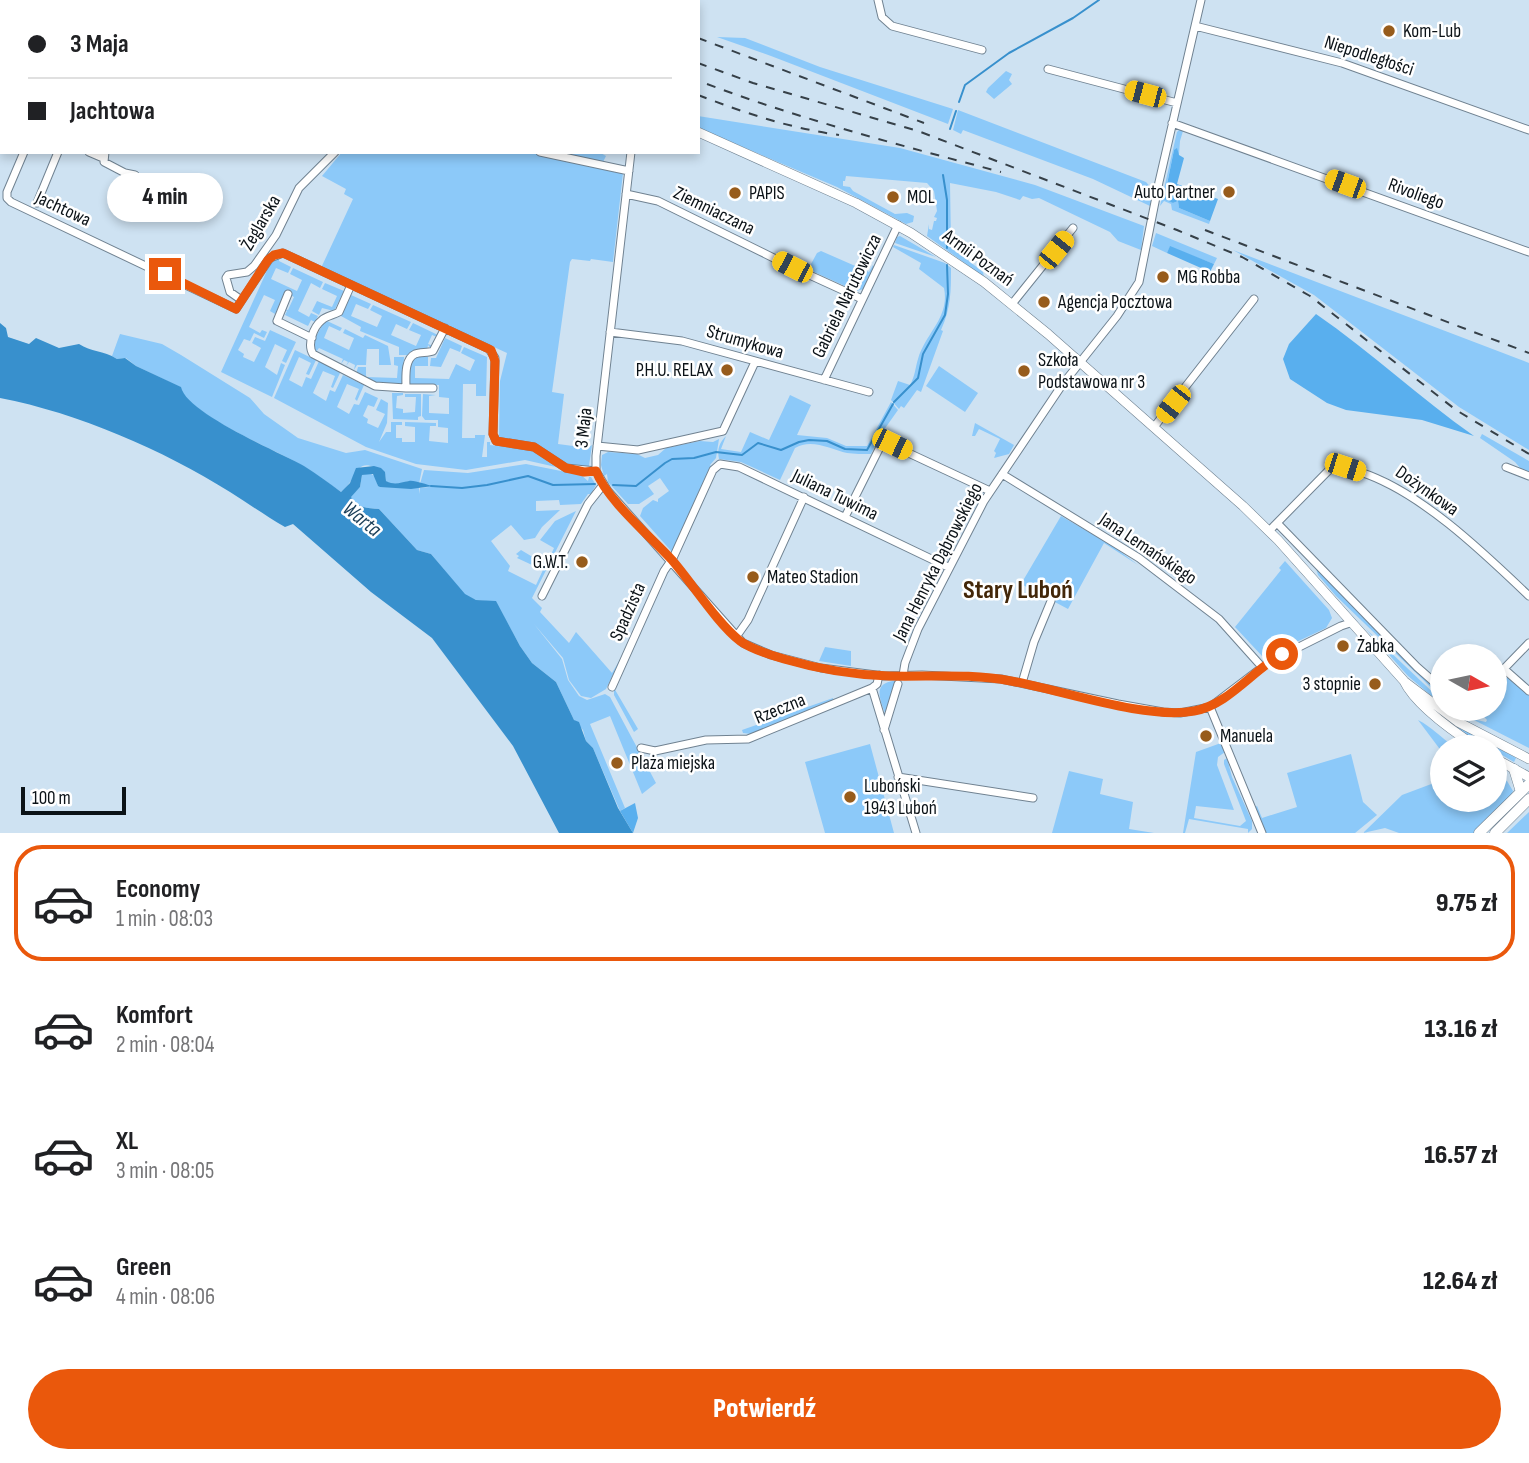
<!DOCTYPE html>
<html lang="pl">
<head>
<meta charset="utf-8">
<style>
  :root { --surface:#fff; --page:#f2f2f2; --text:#202124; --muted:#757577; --line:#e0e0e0; --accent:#ea580c }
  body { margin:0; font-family:"Sofia Sans Condensed",sans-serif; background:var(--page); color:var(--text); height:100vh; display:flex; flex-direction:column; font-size:26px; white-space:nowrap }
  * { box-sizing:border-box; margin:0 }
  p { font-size:23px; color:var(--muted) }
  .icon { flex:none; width:38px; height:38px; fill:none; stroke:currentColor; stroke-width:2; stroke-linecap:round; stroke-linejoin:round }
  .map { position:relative; height:833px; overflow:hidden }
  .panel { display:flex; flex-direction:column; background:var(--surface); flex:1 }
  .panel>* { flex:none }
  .banner { position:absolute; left:0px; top:0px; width:700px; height:154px; box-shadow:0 4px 10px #0003; display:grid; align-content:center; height:154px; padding:0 28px; background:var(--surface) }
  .needle { width:46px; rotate:99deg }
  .controls { position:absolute; left:1430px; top:644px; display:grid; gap:14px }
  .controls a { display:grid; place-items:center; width:77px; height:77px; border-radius:50%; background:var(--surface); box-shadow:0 4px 10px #0003; font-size:35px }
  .scale { position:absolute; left:21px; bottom:18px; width:105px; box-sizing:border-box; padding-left:7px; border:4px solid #0b1217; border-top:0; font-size:19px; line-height:24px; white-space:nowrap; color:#0b1217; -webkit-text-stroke:5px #fff; paint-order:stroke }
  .end { position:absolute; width:32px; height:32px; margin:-16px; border:9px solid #ea580c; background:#fff; box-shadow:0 0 0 4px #fff }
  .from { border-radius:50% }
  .bubble { position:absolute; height:49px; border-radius:24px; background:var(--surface); box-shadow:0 4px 10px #0003; font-size:23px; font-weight:800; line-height:49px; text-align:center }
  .car { position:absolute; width:21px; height:42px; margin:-21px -10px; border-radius:9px; box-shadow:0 0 5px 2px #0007; background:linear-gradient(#f5c518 24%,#345 0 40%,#f5c518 0 76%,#345 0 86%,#f5c518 0) }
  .banner b { display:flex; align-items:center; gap:24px; height:66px; font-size:26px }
  .banner b+b { border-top:2px solid var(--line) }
  .banner i { width:18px; height:18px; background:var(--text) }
  ul { padding:12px 0 0; list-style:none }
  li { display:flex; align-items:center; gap:21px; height:116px; margin:0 14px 10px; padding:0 14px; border:4px solid transparent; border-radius:28px }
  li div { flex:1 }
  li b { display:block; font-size:26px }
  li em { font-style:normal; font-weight:800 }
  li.on { border-color:var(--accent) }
  li>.icon { width:63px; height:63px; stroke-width:1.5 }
  .primary-button { display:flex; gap:14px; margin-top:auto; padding:14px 28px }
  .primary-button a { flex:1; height:80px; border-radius:42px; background:var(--accent); color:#fff; font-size:28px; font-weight:800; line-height:80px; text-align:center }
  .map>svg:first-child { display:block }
  .green { fill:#8cc9f9 }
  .forest { fill:#59afee }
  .water { fill:#3890cd }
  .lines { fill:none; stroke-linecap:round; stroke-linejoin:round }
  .stream { stroke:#3890cd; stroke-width:2 }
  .minor-casing { stroke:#708291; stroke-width:9 }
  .major-casing { stroke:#708291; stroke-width:10 }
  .highway-casing { stroke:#708291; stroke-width:11 }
  .minor { stroke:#fff; stroke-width:7 }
  .major { stroke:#fff; stroke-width:9 }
  .highway { stroke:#fff; stroke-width:10 }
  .rail { stroke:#364048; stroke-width:2; stroke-dasharray:9 9; stroke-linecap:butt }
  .route { stroke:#ea580c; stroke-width:9 }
  .poi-dot { fill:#975c1c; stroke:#fff; stroke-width:2.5 }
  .labels { text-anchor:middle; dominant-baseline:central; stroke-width:5; stroke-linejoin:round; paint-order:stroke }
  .poi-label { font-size:19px; fill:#0b1217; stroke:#fff; text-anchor:start }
  .street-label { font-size:19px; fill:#0b1217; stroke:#fff }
  .water-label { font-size:21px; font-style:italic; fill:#193d57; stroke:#fff }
  .district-label { font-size:26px; font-weight:bold; fill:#432709; stroke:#fff }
</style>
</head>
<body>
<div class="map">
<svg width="1529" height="833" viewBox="0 0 1529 833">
  <rect width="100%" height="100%" fill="#cee2f2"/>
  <!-- green -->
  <path class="green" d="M717,37L745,38L820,67L953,109L948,124L771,56Z
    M1006,71L1012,74L1009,80L1012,84L994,99L986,92L988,88Z
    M958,110L1146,182L1153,190L1150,206L1093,179L963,130L961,134L953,130Z
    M698,116L900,148L1035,185L1144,226L1141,250L1118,241L1110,232L1039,198L1032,199L1023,196L1020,200L996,192L950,183L951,243L956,251L983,272L984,277L927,236L929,224V229L932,230L934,221H936L937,218L934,217L937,211L934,191L927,183L846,176L845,181H843V186L850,187L853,191L895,214L907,213L914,216L913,222L906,224L837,187L698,128Z
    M1179,130L1183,131L1180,141L1179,155L1174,150L1164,198L1173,203L1178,201L1179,208L1210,221L1209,224L1172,210L1171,204L1164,201L1160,206L1177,132Z
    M342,152H528L623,173L613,262L591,259L590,261L572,259L570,262L552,392L564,394L558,444L588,448L592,445L589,466L586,468L565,464L532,443L499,438L500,381L507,353L321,268L353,199L344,194L346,189L322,176Z
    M556,152H599L606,156L603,162Z
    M1156,233L1217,258L1214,264L1170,247L1167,253L1152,246Z
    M900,236L936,257L895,243L897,237Z
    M894,245L945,263L951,268C951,291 951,308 941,330L943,331L921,392L917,390L904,408L901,406L899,409L891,400L898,381L910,385C915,376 915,369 918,359C926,332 950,318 944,288L919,269L921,263L893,247Z
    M1233,250L1529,363V450L1459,407L1314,295Z
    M821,251L869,272L873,265L874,269L864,289L856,291L814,272L811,264L817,253Z
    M279,256V261L291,267L288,273L276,268L271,279L297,291L302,280L290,274L293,268L323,282L320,288L311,283L298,311L309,317L311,313L318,316L315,322L311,320L308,326L285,315L287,311L283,309L288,310L294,297L285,292L275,314L270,311L275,300L264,295L249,327L260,333L262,330L267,332L264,338L254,333L250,341L244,339L238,350L244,354L243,357L254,362L261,348L252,343L255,337L265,341L270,330L296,342L286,363L282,361L287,350L275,344L265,367L277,375L281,363L285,365L272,397L221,372L270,264Z
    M325,283L344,291L334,311L322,308L319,315L312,311L317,301L332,307L337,296L322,289Z
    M351,295L371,304L368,309L356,304L351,316L377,327L382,316L370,310L373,305L411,322L407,329L396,324L391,335L416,346L421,335L409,330L413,323L438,335L437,337L432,335L428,344L433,346L431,349L428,345L427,350L409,355H399V347L360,331L361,327L341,316Z
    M325,320L342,328L340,331L329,326L324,338L349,350L354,338L343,333L345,329L363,338L365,335L388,346L391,365H379V349H367L366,365H357L354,370L355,365L349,362L346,366L348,362L344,360L341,364L343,359L319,348L316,352L313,349L312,344Z
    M120,334L162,344L181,355L250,398L264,414L298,438L346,453L365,450L422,469L419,484L409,481C402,483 393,487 386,481L385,474C354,451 359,479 341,492C329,484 318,475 305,467C280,451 187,415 180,387L136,366L126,358L117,359L112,356Z
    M445,338L462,346L460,352L450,348L441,367L430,366L431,358H436Z
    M464,347L487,357L486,396H476V384H463L462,438H475V435H485L482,457H487V442H490V445L531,450L556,467L525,460L466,470L416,464L366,447L274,398L295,350L316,360L309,375L306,374L311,363L299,357L289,380L302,387L306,377L311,379L319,361L339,370L340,373L333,388L331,387L335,376L323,371L313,393L326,401L330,390L335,392L343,375L364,385L357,401L355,399L359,389L347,384L337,407L349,414L354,404L359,405L365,392L378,398L374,407L368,405L363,416L368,419L367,423L378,428L385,414L376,410L381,399L388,403L387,423L379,442L386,432H391V422H402V425H396V438H402V442H415V427L405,426V422L436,423V426H430L429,441L448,443V428L438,427V420H425L422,416L423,394L436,395L429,396V413L449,414V398L439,397V385L409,384V370L415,357H428V366H415V378L449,379L456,364L470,371L475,360L461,353Z
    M394,357H404L403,381L401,384H376L356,374L358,367H366V377L397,378L398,366L394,365Z
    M939,366L978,393L965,412L926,386Z
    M392,393H403V395L397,396L396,408L403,409V413L415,412L416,397H405V394H421V416L418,417V420L393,419Z
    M790,395L811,405L797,435L827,438L846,446H867L891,402L898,410L881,434L871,454C863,454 854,454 847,453C831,449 811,438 795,448L780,480L741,462L719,459C717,450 719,443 726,436L721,449L741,452L750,432L769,440Z
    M975,423L1014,445L1009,454L994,458L996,453L994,451L1000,439L979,429L975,436H972Z
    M1482,434L1529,461V472L1521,469L1515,462L1480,438Z
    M719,439L716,458L710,465L712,467L673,553L640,516L643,508L653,500L658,502V499L669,491L660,478L648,486L654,494L639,504H628L608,482L607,474L604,476L601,465L602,455L608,452L637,454L645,458L658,455L666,448L700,441L713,442Z
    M526,464L581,475L588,481L589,477H591L596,485L591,494H588L581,504L560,505L559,500L536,501V511L560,510L542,527L535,538L524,540L511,525L491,541L510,566L508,571L536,585L543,570L517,558L519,556L516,554L521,550L546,565L554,548L540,540L555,521L576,511L532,598L542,608L540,612L569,643L576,632L612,673L621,658L606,689L591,698L581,696L569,680L563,658L534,624L562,659L568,680L579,696L587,700L605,694L610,697L656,783L642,794L610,716L590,724L625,808L620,811L593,748L586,741L583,730L574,720L556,682L532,663L520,646L496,602L476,600L465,595L431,554L417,550L379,509C367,508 357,508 350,497L360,487L362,475L369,473L375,476L378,486L419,488V494L420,488L429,487L420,484L424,470L468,473Z
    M1061,516L1113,546L1138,565L1104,543L1068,609L1021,584Z
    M1285,561L1329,610L1332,618L1326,628L1267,656H1262L1235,627L1281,570L1279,568Z
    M1315,565L1416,670L1442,694V698L1336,596L1318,575Z
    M1366,629L1442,701V705L1408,676Z
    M825,647L851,651V666L819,661Z
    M1503,678H1509L1529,695V748L1472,719L1486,722L1487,720L1477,709H1494L1495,686Z
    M902,680L896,683L887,713H885C876,691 876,681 902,680Z
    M614,688L638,729L634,732L614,695Z
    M833,698V701L751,734L743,733L742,730Z
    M1444,717L1516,758L1514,762L1495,751L1494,747C1481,747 1453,727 1444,717Z
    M1418,720C1432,727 1441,738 1455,747H1442V752Z
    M1221,743L1225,752L1218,757L1217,765L1234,810L1196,806L1194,818L1240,826L1246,821L1224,764V760L1227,758L1232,777L1252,821V829L1248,833V829L1189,819L1185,833H1183L1196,752Z
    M870,744L894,833H825L805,762Z
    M1351,754L1363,802L1377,815L1355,833H1265L1255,807L1257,806L1262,818L1297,807L1287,773Z
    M1069,771L1103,779L1100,794L1133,802L1129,829L1154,833H1052Z
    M1495,773L1507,781L1513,791L1509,798L1474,833H1399L1385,828L1363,833L1402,795L1434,783L1442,776V800H1494Z
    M1529,812V833H1507Z"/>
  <!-- forest -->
  <path class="forest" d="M1177,148L1179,155L1184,158L1177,184L1218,199L1210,221L1179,208L1178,201L1173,203L1164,199L1174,150Z
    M1170,246L1214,264L1210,272L1167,253Z
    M1316,314C1371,352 1420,398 1474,436L1422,420L1346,410L1327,403L1290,379L1283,359L1289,344Z
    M635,803L638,818L633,833L620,811Z"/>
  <!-- water -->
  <path class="water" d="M0,323L6,328L8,337L29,344L36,338L59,348L79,344C91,352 103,350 117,359L125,358L136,366L181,387C186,413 279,452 304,466C317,474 329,483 341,492L350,483L356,468L374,466L381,468L385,472L386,481C396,486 400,482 409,481C415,480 426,485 433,486L411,489L380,487L378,486L373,474L362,475L360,487L351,497C357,508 367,508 379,509L417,550L431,554L465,594L476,600L496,601L520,646L532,663L556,682L574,720L579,722L586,741L593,748L618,808L633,833H559L513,746L432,638L371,592L293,524L285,527C266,516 249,504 230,492C163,450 78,413 0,398Z"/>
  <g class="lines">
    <!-- stream -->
    <path class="stream" d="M959,102L965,85L1009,53L1073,18L1099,0
      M950,129L956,111
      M943,175L947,200V248
      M894,402L918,378L923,354L945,315L948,294L947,265
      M613,485L636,486L665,463L672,459L694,458L716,452L742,455L758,443L781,450L799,442L809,440L827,441L845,449L867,450L893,404
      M431,486L462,488L487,485L528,476L553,485L595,484"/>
    <defs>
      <path id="minor" d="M120,0L124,2
        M878,0L882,17L892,26L982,50
        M88,2L89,0
        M187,2V0
        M1195,26L1342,63L1529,130
        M1048,69L1177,103
        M1172,123L1529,252
        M24,152L7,192V198L11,202L236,309L270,258L283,253L489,349L495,358L493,434L496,441L534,447L566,468L596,471
        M89,152L103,158
        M105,152L104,162L125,173L135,175
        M540,152L629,171
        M631,152L596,456V471L608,491L743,643L771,655L821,668L884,676L922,675L1001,679L1118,704L1163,712L1180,713L1210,707L1269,662L1341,626L1350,623
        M626,194L658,201L792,267L862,299
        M37,203L58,152
        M351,285L339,312C334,315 326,316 322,320C313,327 307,345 313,354L375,386L406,388C406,378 404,359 415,354C420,352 428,353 433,351L445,328
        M288,294L277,321L312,338
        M240,299L230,292L226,278L228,275L247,272L254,266L276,235L299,188L335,152
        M1012,304L1073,228
        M610,332L682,341L869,392
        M824,380L898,225
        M406,388H433
        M1154,427L1254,299
        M597,446L638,450L723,431L755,362
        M1506,467L1529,476
        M1002,474L1139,558L1219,619L1262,667
        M845,517L880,447L885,442L990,491
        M1277,523L1417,667L1442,689
        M1269,531L1330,469C1340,463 1350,468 1360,472C1420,491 1484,553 1529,596
        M542,596L588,504L603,485
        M736,637L748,620L804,497
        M1504,669L1529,691
        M903,675L905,663L918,629L984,501L1062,385L1117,316L1139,282L1159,182L1201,0
        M1494,679L1529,643
        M1022,683L1034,642L1051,601
        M612,687L664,571L673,558L713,470L720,464L739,467L948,567
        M872,688L916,833
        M1210,707L1262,833
        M884,730L898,684
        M641,748L655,751L706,740L748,739L872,688L877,684L879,675
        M898,777L1033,798"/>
      <path id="major" d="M396,0L400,2
        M698,132L856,203L911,233L984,282L1048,334L1243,506L1278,540L1404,681C1416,706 1454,732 1477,747
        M1405,682L1458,722L1529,759
        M1494,758L1529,777"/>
      <path id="highway" d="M1514,769L1521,792
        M1479,833L1529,784
        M1495,833L1529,799"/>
    </defs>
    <!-- minor casing -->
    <use href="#minor" class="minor-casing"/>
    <!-- major casing -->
    <use href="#major" class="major-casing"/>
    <!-- highway casing -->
    <use href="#highway" class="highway-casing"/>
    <!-- minor -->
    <use href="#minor" class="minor"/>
    <!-- major -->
    <use href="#major" class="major"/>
    <!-- highway -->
    <use href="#highway" class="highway"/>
    <!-- rail -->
    <path class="rail" d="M436,0L440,2
      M462,0L467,2
      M512,0L517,2
      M531,0L536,2
      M599,0L603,2
      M698,38L924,123
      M698,63L753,83L918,131L1177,230L1242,257L1310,296L1456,410L1529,454
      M707,84C803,120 903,146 1001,172
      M698,95C745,113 789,128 839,135
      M1205,230L1529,353"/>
  </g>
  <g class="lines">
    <!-- route -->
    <path class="route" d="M165,274L236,309L268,260L274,255L283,253L491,350L495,361L493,434L496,441L534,447L566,468L584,472L596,471C607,500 650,536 672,560C692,583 717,623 740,641C753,650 770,655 784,659C818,669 854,675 889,676C930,677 971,673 1011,681C1061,690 1146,720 1194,711C1228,705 1252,671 1282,654"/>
  </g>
  <!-- markers -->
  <g class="poi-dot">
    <circle cx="1389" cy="31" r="7"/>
    <circle cx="1229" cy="192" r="7"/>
    <circle cx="735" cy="193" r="7"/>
    <circle cx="893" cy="197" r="7"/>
    <circle cx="1163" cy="277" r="7"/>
    <circle cx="1044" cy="302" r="7"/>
    <circle cx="727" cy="370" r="7"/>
    <circle cx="1024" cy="371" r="7"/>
    <circle cx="582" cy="562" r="7"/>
    <circle cx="753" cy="577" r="7"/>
    <circle cx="1343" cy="646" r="7"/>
    <circle cx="1375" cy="684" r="7"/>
    <circle cx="1206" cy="736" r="7"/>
    <circle cx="617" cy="763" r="7"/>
    <circle cx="850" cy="797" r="7"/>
  </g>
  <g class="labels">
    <!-- poi labels -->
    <g class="poi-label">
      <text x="1403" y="31">Kom-Lub</text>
      <text x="1215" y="192" text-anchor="end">Auto Partner</text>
      <text x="749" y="193">PAPIS</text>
      <text x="907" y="197">MOL</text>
      <text x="1177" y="277">MG Robba</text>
      <text x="1058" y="302">Agencja Pocztowa</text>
      <text x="1038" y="360">Szkoła<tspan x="1038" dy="22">Podstawowa nr 3</tspan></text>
      <text x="713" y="370" text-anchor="end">P.H.U. RELAX</text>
      <text x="568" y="562" text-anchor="end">G.W.T.</text>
      <text x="767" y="577">Mateo Stadion</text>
      <text x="1357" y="646">Żabka</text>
      <text x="1361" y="684" text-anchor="end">3 stopnie</text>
      <text x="1220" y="736">Manuela</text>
      <text x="631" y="763">Plaża miejska</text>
      <text x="864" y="786">Luboński<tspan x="864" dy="22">1943 Luboń</tspan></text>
    </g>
    <!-- street labels -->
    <g class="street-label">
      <text transform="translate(1369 56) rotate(18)">Niepodległości</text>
      <text transform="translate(1416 194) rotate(20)">Rivoliego</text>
      <text transform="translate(63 209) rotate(25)">Jachtowa</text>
      <text transform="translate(714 211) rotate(26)">Ziemniaczana</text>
      <text transform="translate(261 223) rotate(-60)">Żeglarska</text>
      <text transform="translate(978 258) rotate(36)">Armii Poznań</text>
      <text transform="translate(847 296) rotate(-64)">Gabriela Narutowicza</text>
      <text transform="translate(745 342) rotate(16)">Strumykowa</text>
      <text transform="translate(584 428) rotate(-84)">3 Maja</text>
      <text transform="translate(1427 491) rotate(35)">Dożynkowa</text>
      <text transform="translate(835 495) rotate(26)">Juliana Tuwima</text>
      <text transform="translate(1148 549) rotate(34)">Jana Lemańskiego</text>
      <text transform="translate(938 562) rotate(-63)">Jana Henryka Dąbrowskiego</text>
      <text transform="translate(628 612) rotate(-66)">Spadzista</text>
      <text transform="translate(780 709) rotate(-22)">Rzeczna</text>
    </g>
    <!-- water labels -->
    <g class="water-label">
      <text transform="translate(362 519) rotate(39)">Warta</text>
    </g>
    <!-- district labels -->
    <g class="district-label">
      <text x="1018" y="590">Stary Luboń</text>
    </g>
  </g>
</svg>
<div class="controls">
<a><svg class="needle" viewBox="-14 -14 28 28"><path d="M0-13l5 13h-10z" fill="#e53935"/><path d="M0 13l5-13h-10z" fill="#757577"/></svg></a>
<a><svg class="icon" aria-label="layers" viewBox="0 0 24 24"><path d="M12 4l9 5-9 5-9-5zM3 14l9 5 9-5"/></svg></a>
</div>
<div class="scale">100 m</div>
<i class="end from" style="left:1282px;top:654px"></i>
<i class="end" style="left:165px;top:274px"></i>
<div class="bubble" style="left:107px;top:173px;width:116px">4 min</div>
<i class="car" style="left:1145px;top:94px;rotate:285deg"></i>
<i class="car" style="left:1345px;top:184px;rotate:290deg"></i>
<i class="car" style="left:1056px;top:250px;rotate:39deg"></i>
<i class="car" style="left:792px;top:267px;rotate:297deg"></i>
<i class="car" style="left:1173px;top:404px;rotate:218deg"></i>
<i class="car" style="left:892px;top:444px;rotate:116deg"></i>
<i class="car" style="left:1345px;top:467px;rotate:108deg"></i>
<div class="banner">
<b><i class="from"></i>3 Maja</b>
<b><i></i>Jachtowa</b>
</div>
</div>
<section class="panel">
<ul>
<li class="on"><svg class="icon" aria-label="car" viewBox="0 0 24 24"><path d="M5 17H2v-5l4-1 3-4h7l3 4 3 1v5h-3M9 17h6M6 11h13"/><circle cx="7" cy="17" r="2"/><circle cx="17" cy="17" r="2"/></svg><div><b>Economy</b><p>1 min · 08:03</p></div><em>9.75 zł</em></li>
<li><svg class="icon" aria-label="car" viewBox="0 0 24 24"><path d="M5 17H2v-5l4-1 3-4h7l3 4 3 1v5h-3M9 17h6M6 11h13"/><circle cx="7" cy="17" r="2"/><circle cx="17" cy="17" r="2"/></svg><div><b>Komfort</b><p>2 min · 08:04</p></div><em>13.16 zł</em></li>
<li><svg class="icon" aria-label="car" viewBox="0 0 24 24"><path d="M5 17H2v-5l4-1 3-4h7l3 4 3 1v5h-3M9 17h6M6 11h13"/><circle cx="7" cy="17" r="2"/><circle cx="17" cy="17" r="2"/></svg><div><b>XL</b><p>3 min · 08:05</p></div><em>16.57 zł</em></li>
<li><svg class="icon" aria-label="car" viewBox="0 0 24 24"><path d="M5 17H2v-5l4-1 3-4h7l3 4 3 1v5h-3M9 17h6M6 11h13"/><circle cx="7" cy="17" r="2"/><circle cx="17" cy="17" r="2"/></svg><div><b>Green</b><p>4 min · 08:06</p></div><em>12.64 zł</em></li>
</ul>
<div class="primary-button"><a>Potwierdź</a></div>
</section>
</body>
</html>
